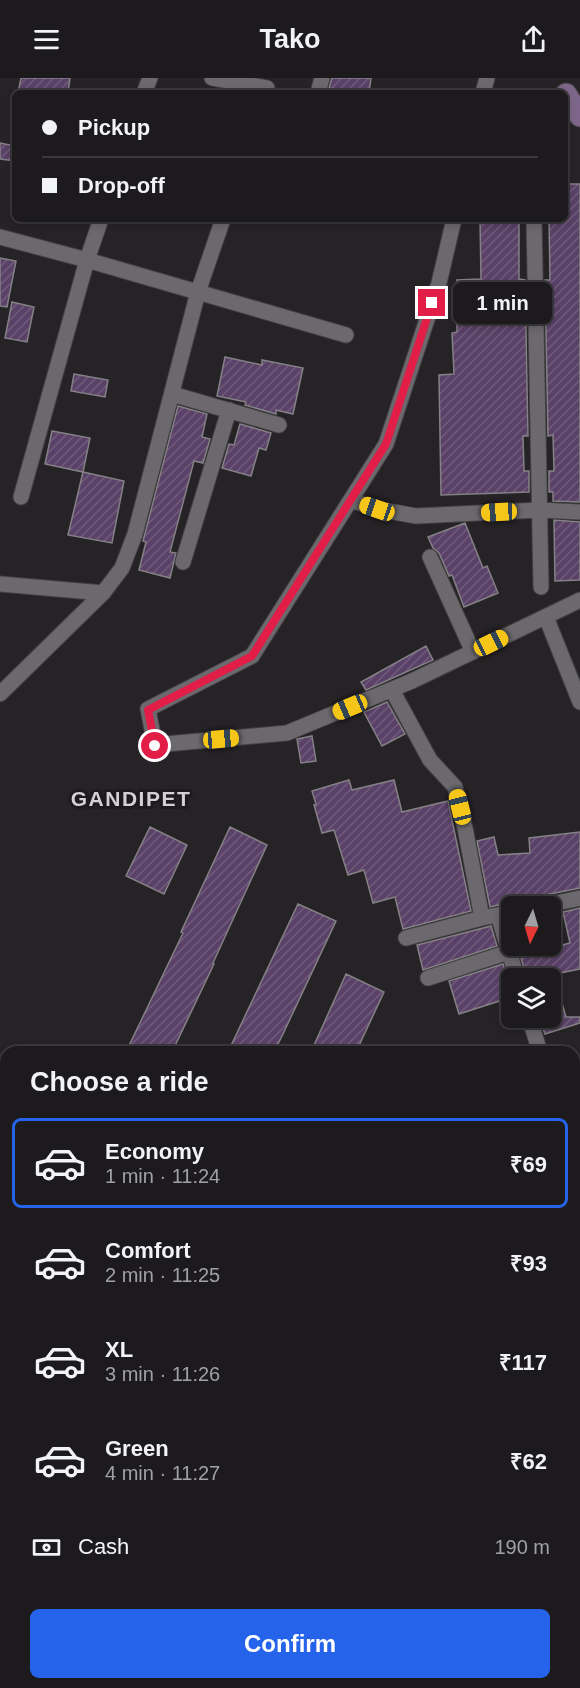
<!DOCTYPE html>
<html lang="en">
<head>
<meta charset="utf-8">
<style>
  :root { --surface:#1c1a1d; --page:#29272a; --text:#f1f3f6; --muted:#a0a1a4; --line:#3a383b; --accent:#2563eb }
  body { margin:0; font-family:Arial,sans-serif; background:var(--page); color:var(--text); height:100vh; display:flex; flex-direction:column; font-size:22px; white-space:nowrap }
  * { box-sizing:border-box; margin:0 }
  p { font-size:20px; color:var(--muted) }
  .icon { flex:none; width:33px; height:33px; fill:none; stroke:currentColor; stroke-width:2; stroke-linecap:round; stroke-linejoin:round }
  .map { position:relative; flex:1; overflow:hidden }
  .sheet { position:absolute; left:0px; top:968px; width:580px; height:644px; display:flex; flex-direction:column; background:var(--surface); border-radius:18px 18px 0 0; box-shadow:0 3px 9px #0003,0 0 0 2px var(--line) }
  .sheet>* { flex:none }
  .hud { position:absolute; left:12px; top:12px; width:556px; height:132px; border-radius:9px; box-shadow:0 3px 9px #0003,0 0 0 2px var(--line); display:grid; align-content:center; height:132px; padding:0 30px; background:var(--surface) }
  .needle { width:39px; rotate:185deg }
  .buttons { position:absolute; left:501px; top:818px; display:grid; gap:12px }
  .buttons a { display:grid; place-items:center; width:60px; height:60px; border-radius:9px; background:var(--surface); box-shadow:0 3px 9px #0003,0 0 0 2px var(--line); font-size:30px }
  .end { position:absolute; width:27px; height:27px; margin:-14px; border:8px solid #e11d48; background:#fff; box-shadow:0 0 0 3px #fff }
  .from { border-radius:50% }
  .bubble { position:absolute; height:42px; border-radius:9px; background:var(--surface); box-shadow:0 3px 9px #0003,0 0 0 2px var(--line); font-size:20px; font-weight:600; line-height:42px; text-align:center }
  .car { position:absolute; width:18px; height:36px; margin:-18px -9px; border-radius:8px; box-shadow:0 0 4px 2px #0007; background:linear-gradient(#f5c518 24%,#345 0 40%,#f5c518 0 76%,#345 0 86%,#f5c518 0) }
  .hud b { display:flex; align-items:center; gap:21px; height:57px; font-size:22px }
  .hud b+b { border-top:2px solid var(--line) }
  .hud i { width:15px; height:15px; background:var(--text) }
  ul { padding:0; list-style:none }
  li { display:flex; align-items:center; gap:18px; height:90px; margin:0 12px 9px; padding:0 18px; border:3px solid transparent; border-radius:9px }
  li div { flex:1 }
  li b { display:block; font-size:22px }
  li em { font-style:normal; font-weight:600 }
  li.current { border-color:var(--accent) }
  li>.icon { width:54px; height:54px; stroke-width:1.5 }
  h2 { padding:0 30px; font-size:27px; line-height:72px }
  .pay { display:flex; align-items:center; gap:15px; height:66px; padding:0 30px; font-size:22px }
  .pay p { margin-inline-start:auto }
  .primary-button { display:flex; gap:12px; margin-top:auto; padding:12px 30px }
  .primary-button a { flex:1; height:69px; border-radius:9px; background:var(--accent); color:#fff; font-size:24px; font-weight:600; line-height:69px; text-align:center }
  header { display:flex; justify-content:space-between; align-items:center; height:78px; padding:0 30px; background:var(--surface); font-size:27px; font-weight:600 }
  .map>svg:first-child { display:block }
  .built { fill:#302a33 }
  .building { fill:url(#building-hatch); stroke:#848185; stroke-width:1.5 }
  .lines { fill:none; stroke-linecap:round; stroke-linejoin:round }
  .street-casing { stroke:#424043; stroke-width:17 }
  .secondary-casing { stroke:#424043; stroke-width:23 }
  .street { stroke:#6b696d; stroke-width:15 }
  .secondary { stroke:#7e668a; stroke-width:21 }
  .route { stroke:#e11d48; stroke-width:8 }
  .labels { text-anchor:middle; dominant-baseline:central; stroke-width:6; stroke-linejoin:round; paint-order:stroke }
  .district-label { font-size:21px; font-weight:bold; letter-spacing:1.5px; fill:#d2d0d3; stroke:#1c1a1d }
</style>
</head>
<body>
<header><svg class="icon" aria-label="menu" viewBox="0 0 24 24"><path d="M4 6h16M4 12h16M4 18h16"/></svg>Tako<svg class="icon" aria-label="share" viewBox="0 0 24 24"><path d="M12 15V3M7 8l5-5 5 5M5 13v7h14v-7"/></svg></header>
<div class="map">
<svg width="580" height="1610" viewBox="0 0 580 1610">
  <defs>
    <pattern id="building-hatch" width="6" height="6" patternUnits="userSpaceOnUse" patternTransform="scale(1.5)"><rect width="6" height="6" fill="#5a4167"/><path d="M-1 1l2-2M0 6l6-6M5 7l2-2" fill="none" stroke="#715b7c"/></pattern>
  </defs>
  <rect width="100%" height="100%" fill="#262327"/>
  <!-- built -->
  <path class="built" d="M0,1264L6,1267V1605H574L575,1502L580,1505V1610H0Z"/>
  <!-- building -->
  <path class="building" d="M21,0H70L68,15H18Z
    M332,0H371L369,15L329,10Z
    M0,65L15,68V83L0,81Z
    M566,106H580V424L553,423V414H549V393H554L553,357L548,358L545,202H550L549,141H566Z
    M480,141H519V201L525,202L528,358H523L524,393H529V414L441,417L439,297L454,296L452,255L457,254V202L481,201Z
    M0,180L16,183L7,229L0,228Z
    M12,224L34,229L27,264L5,260Z
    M225,279L262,287V282L303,290L293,336L276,332V336L245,327L246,324L217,318Z
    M74,296L108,302L105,319L71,313Z
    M178,328L207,336L202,359L210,361L203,385L194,383L170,474L176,475L170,500L139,492L146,464L143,463Z
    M240,346L271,355L266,372L259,370L251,398L222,390L229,366L234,367Z
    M52,353L90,360L83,394L45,386Z
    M83,394L124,403L112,465L68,457Z
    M554,442L580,444V502L555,503Z
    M465,445L483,490L487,488L498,515L464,529L452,497L449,498L439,475L433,470L428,459Z
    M426,568L433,582L366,612L361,604Z
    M387,624L405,656L382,668L364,634Z
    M312,658L316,683L301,685L297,661Z
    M349,702L352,712L394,702L402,734L448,723L471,833L403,851L395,819L373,825L364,792L348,797L334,752L322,755L314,727L316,726L312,713Z
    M150,749L187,767L164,816L126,798Z
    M230,749L267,767L213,885L214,886L172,974H126L183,855L181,854Z
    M580,754V810L540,818L530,828H520L511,824L490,829L477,763L494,759L498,777L530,775L529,760Z
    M298,826L336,843L283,956L274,974H228Z
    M580,830V891L550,897V889L526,896L521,880L558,871V868L570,865L563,834Z
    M491,848L497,868L423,892L417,867Z
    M503,886L508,903L512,908V919L459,936L449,903Z
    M346,896L384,914L356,974H311Z
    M550,902H555L566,939H580V945L545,956L539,939H550Z"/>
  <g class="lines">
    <defs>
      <path id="street" d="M212,0L267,10
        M144,15L150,0
        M318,15L322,0
        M483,15L487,0
        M454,141L439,205L386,366L252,578L148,631L155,667L287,655L412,603L580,522
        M534,141L541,509
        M0,159L87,182L346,257
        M172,316L279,347
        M21,419L87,182L101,141
        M351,422L377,431L416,438L540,432L580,434
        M430,479L473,574
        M183,484L229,332
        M0,506L103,515
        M546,539L580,624
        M392,612L430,682L455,709L465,750L482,840L512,834
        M0,616L103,515L122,490L135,456L198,214L223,141
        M542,828L580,820
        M498,837L517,900
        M406,860L482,840
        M428,900L509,874
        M529,939L540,974
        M574,1070L580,1084
        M580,1092L576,1135L580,1146"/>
      <path id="secondary" d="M566,16L580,38"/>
    </defs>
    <!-- street casing -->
    <use href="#street" class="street-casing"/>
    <!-- secondary casing -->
    <use href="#secondary" class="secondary-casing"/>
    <!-- street -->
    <use href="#street" class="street"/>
    <!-- secondary -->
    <use href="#secondary" class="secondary"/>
  </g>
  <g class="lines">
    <!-- route -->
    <path class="route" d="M155,668L148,632L252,578L386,366L432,225"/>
  </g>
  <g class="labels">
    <!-- district labels -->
    <g class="district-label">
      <text x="131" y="720">GANDIPET</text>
    </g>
  </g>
</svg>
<div class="buttons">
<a><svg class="needle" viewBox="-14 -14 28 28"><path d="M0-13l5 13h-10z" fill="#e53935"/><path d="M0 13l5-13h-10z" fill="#a0a1a4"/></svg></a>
<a><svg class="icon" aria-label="layers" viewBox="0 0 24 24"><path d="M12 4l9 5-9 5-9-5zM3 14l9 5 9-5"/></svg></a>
</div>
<i class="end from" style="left:155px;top:668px"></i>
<i class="end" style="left:432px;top:225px"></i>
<div class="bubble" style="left:453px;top:204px;width:99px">1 min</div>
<i class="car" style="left:377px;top:431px;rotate:289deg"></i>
<i class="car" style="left:499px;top:434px;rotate:267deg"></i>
<i class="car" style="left:491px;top:565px;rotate:64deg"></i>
<i class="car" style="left:350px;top:629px;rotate:247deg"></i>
<i class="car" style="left:221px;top:661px;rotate:85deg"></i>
<i class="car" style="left:460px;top:729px;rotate:346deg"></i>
<div class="hud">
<b><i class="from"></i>Pickup</b>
<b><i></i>Drop-off</b>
</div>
<section class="sheet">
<h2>Choose a ride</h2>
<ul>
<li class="current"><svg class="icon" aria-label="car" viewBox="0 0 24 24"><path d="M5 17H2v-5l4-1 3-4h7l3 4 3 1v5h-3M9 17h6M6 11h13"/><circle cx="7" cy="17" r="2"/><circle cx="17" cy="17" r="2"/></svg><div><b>Economy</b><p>1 min · 11:24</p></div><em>₹69</em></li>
<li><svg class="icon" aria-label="car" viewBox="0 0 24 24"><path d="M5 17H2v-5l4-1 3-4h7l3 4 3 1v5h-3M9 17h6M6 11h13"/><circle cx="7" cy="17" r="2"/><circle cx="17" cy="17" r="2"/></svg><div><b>Comfort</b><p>2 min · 11:25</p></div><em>₹93</em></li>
<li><svg class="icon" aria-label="car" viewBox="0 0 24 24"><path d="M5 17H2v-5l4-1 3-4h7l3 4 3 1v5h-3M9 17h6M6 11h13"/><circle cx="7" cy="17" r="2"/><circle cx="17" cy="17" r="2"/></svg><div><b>XL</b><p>3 min · 11:26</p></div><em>₹117</em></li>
<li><svg class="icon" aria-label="car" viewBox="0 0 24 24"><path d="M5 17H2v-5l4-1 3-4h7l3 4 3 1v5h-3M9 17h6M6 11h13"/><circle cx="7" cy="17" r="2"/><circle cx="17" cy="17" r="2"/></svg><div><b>Green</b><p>4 min · 11:27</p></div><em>₹62</em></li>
</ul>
<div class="pay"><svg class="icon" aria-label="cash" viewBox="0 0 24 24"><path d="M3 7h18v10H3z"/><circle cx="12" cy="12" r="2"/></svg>Cash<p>190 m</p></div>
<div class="primary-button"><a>Confirm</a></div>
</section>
</div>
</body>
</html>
